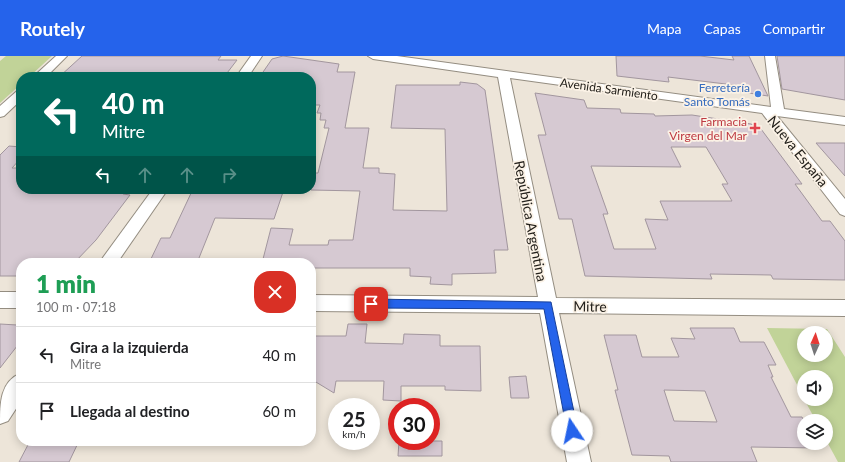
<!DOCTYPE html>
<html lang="es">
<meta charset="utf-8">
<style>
body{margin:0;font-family:Lato,sans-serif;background:#f6f6f6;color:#202124;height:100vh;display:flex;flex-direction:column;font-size:15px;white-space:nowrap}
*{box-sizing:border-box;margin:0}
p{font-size:13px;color:#757577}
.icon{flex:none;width:22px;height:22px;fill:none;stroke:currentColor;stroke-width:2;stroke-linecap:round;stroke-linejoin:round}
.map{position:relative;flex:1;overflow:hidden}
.panel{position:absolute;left:16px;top:202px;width:300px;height:188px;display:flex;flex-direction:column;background:#fff;border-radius:16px;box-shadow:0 2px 10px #0003}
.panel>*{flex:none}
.banner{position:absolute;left:16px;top:16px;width:300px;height:122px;border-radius:16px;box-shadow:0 2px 10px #0003;background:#00695c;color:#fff;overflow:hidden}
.needle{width:26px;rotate:3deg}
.controls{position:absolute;left:797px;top:270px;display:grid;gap:8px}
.controls a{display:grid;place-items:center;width:36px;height:36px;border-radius:50%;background:#fff;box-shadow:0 2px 10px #0003;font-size:20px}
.speed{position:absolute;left:328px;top:342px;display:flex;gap:8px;font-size:20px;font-weight:700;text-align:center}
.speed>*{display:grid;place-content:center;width:52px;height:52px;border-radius:50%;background:#fff;box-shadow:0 2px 10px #0003;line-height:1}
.speed small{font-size:10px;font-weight:400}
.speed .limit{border:6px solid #d22;background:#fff;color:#111}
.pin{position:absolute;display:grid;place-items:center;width:34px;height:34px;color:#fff;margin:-17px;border-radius:8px;box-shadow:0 2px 6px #0006}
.me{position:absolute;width:44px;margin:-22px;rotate:349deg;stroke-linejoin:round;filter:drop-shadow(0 0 3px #0008)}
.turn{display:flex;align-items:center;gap:14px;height:84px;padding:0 20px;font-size:18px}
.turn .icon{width:52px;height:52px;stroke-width:2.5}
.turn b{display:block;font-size:28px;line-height:34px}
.lanes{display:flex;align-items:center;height:38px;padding:0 20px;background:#0003;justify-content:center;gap:20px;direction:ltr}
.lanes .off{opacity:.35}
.round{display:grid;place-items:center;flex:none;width:42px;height:42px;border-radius:16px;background:#f6f6f6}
.overview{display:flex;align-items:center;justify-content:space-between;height:68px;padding:0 20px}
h1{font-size:24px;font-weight:800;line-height:30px;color:#1e9e55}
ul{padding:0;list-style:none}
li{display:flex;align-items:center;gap:12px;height:56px;padding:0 20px;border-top:1px solid #e0e0e0}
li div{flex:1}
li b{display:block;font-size:15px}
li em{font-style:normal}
header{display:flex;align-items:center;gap:24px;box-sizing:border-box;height:56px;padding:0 20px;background:#2563eb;color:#fff}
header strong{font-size:19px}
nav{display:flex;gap:22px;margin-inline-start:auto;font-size:14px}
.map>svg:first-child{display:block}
.green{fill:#c1d398;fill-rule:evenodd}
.building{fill:#d6c9d2;stroke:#a2969e;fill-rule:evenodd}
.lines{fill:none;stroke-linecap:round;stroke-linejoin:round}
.minor-casing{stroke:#948d81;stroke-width:2}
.minor{fill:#fff;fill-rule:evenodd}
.route{fill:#2563eb;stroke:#184099}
.shop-dot{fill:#3f7fe0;stroke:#fbf2e6;stroke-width:1.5}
.health-dot{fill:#e0444e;stroke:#fbf2e6;stroke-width:1.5}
.labels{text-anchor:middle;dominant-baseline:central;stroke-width:3.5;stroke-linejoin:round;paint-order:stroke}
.far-shop-label{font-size:12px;fill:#366cbe;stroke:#fbf2e6;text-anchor:end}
.far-street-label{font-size:12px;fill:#23201b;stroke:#fbf2e6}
.far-health-label{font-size:12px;fill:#be3a42;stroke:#fbf2e6;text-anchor:end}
.street-label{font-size:14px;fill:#23201b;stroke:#fbf2e6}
</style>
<header>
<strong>Routely</strong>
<nav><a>Mapa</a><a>Capas</a><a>Compartir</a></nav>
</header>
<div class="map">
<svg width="845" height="406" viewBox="0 0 845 406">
<rect width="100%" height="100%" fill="#ede5d9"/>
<g class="green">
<path d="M 6,0 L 52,0 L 29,21 L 21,21 L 21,28 L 0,47 L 0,5 Z"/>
<path d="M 767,272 L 827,273 L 845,301 L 845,406 L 838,406 L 826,384 L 826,365 L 816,365 L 804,343 L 826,343 L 826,321 L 804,321 L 804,342 ZM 804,277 L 826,277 L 826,299 L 804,299 Z"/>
</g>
<g class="building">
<path d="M 82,0 L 221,0 L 218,4 L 237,4 L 224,21 L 168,21 L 98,17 L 94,21 L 59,21 Z"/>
<path d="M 283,0 L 339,8 L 337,16 L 355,16 L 345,72 L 369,72 L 363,112 L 379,112 L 379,117 L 395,118 L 393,154 L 447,155 L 445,73 L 391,72 L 396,29 L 460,29 L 460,26 L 477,28 L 485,34 L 508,194 L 494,194 L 496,217 L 452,218 L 452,229 L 430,228 L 431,221 L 410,220 L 410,212 L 311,212 L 311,207 L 262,207 L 271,172 L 293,173 L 289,189 L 328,189 L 329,184 L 353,184 L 360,135 L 311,134 L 311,117 L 318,117 L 329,72 L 324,72 L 326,64 L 320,64 L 321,57 L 317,57 L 320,49 L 311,49 L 311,21 L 261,19 L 272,3 Z"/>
<path d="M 616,0 L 700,0 L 734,4 L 732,0 L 749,0 L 768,40 L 736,35 L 734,29 L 668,21 L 669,26 L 617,20 Z"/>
<path d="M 777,0 L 845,0 L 845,44 L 782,33 Z"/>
<path d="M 535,37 L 584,44 L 587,52 L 620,53 L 621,57 L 654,58 L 655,60 L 692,59 L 751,68 L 761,73 L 802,128 L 795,128 L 822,165 L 830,165 L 845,185 L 845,224 L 773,223 L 771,219 L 710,218 L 712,223 L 585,220 L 572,163 L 559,163 L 538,79 L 546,79 ZM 671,91 L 706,91 L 728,128 L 722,128 L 732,145 L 660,145 L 668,164 L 645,163 L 656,193 L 614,193 L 603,158 L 608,158 L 591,110 L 681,111 Z"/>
<path d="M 816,87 L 845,87 L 845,120 Z"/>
<path d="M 9,90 L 21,91 L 21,102 L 12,112 L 21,112 L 21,133 L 127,133 L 123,138 L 130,139 L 96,184 L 74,207 L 21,207 L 21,220 L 0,220 L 0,99 Z"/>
<path d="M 193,133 L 284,133 L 274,163 L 215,162 L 197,207 L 149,207 L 161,182 L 170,182 Z"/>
<path d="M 0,268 L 17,269 L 21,275 L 21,285 L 0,312 Z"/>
<path d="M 348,268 L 367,268 L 365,287 L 403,288 L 404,278 L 440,279 L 440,290 L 480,290 L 481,335 L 445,334 L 445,330 L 401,330 L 401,345 L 383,344 L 384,325 L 336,325 L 334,337 L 311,323 L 311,280 L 346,280 Z"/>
<path d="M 690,272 L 734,272 L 740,286 L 764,286 L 776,309 L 768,309 L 773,321 L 771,321 L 791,361 L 802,361 L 804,365 L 804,387 L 815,387 L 818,392 L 751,391 L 757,406 L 671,406 L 669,400 L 632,399 L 615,334 L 618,334 L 604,279 L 636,279 L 642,301 L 679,301 L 671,282 L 695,283 ZM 664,334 L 705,335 L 717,366 L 674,365 Z"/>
<path d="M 526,320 L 529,342 L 511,342 L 509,321 Z"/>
<path d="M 30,385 L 79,385 L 69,406 L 19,406 Z"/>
<path d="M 399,385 L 442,385 L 442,400 L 398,400 Z"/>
</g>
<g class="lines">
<g class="minor-casing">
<g id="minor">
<path d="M 56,0 L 67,0 L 46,21 L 33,21 Z"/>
<path d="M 251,0 L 262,0 L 248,21 L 236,21 Z"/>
<path d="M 368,0 L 397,0 L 771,51 L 765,0 L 775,0 L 784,53 L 845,61 L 845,69 L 777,60 L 845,143 L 845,160 L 840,158 L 762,57 L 510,22 L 556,242 L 845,244 L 845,260 L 559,257 L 591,406 L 567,406 L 540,257 L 311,255 L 311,239 L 538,241 L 498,21 L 373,3 Z"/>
<path d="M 21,34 L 21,44 L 4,60 L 0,61 L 0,50 L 17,35 Z"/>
<path d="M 153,133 L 168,133 L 117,207 L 99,207 Z"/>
<rect x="0" y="236" width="21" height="16"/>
<path d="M 21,317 L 21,345 L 8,365 L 0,368 C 0,347 0,326 21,317 Z"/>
</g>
</g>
<use href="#minor" class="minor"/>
</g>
<path class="route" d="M 371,243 L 551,246 L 578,375 L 577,379 L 572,381 L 568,379 L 567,375 L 544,253 L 371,252 L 368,251 L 366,248 L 368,245 Z"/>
<circle class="shop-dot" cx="758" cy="38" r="4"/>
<path class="health-dot" d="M753 66h4v4h4v4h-4v4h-4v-4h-4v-4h4z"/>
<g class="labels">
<g class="far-shop-label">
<text x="750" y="31">Ferretería<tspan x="750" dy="14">Santo Tomás</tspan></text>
</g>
<g class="far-street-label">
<text transform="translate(609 33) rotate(8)">Avenida Sarmiento</text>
</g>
<g class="far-health-label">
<text x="747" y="65">Farmacia<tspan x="747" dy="14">Virgen del Mar</tspan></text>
</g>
<g class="street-label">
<text transform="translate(798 95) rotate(51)">Nueva España</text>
<text transform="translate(531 165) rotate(79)">República Argentina</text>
<text transform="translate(590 250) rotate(1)">Mitre</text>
</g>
</g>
</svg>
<div class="controls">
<a><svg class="needle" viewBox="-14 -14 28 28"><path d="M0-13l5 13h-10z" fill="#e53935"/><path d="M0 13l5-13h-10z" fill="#757577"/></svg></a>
<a><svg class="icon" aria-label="sound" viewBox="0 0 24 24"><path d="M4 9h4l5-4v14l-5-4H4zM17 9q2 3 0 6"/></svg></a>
<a><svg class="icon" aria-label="layers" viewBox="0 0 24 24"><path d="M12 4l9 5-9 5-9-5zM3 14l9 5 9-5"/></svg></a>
</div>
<div class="speed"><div>25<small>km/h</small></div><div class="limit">30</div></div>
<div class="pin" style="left:371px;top:248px;background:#d93025"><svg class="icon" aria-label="arrive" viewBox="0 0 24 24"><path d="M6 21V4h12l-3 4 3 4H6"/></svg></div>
<svg class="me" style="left:572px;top:375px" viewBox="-20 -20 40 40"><circle r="19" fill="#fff"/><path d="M0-13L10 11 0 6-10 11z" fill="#2563eb"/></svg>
<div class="banner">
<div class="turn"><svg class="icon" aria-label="left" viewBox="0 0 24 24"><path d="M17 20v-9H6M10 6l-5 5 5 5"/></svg><div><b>40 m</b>Mitre</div></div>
<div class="lanes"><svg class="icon" aria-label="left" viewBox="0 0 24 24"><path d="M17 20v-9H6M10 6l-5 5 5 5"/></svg><svg class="icon off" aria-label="ahead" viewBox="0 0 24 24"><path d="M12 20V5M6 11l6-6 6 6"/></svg><svg class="icon off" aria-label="ahead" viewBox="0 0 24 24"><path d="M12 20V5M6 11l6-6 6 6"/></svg><svg class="icon off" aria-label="right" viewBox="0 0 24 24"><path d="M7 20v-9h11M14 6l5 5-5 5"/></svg></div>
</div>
<section class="panel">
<div class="overview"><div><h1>1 min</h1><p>100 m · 07:18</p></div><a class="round" style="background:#d93025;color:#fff"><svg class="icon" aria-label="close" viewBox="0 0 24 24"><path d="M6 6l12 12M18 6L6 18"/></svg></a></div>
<ul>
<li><svg class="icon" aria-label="left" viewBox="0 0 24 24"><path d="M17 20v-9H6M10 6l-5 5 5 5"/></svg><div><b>Gira a la izquierda</b><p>Mitre</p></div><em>40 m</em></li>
<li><svg class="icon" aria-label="arrive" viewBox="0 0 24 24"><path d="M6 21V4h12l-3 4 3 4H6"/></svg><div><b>Llegada al destino</b></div><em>60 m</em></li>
</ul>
</section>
</div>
